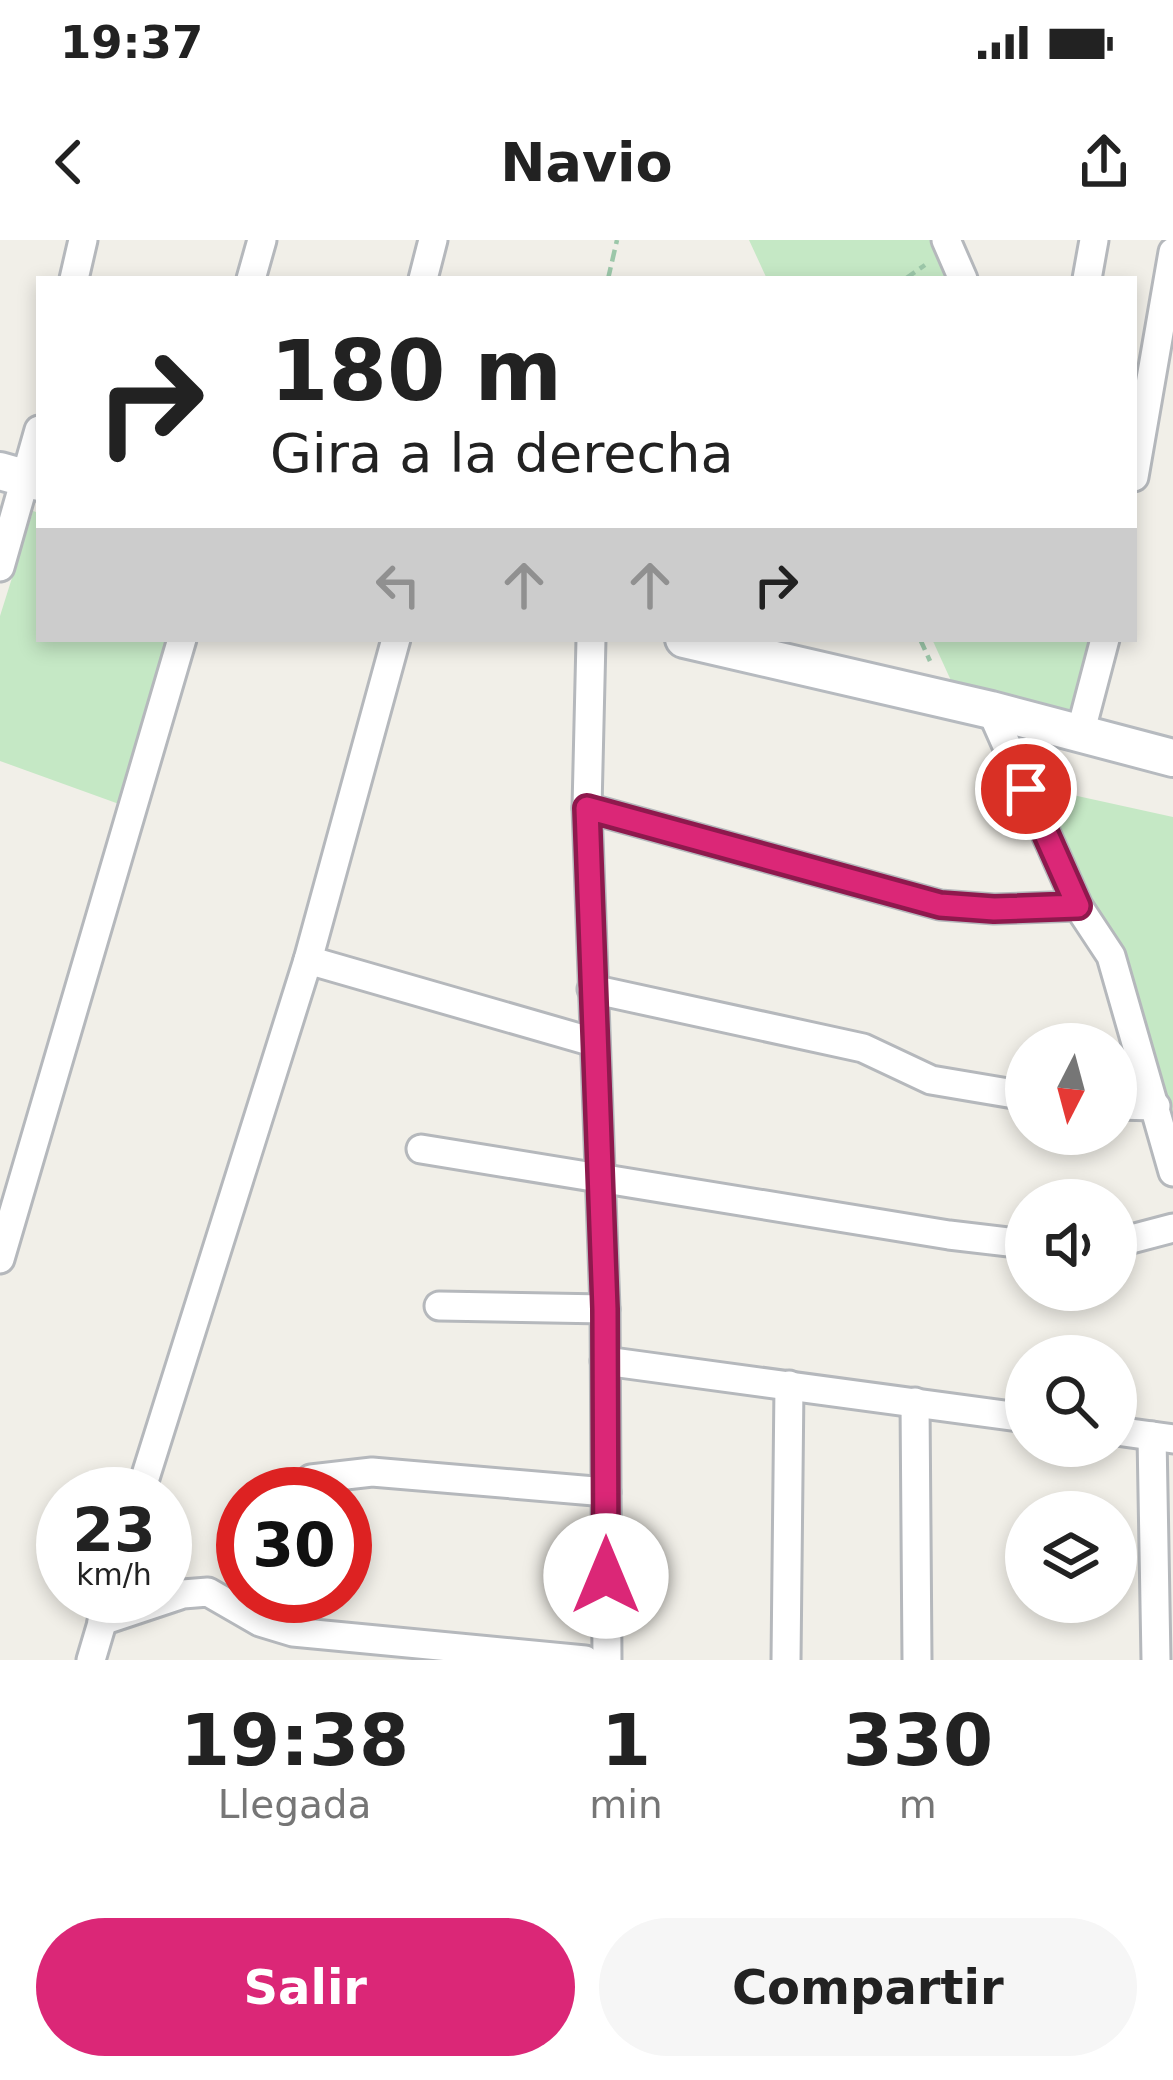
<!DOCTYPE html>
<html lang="es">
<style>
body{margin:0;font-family:"DejaVu Sans",sans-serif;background:#f6f6f6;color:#222;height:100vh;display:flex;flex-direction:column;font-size:45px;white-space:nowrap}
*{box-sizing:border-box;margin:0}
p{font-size:39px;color:#767676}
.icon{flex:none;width:66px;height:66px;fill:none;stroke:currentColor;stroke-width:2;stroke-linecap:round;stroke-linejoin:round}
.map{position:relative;height:1420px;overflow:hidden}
.details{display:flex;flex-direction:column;background:#fff;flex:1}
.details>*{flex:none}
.top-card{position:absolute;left:36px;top:36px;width:1101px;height:366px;border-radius:0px;box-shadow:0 6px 18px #0003;background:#fff;color:#222;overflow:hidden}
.needle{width:78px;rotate:186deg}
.buttons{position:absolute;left:1005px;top:783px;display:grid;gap:24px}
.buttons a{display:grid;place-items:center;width:132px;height:132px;border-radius:50%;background:#fff;box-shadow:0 6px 18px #0003;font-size:60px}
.speed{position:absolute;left:36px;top:1227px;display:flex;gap:24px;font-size:60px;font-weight:700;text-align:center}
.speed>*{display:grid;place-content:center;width:156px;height:156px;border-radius:50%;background:#fff;box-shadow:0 6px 18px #0003;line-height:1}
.speed small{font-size:30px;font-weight:400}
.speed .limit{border:18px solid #d22;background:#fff;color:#111}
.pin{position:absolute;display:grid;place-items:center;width:102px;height:102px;color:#fff;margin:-51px;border:6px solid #fff;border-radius:50%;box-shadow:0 3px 12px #0007}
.me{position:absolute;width:132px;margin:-66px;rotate:0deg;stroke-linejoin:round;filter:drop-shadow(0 0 9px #0008)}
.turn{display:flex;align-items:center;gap:42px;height:252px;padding:0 36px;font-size:54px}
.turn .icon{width:156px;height:156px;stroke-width:2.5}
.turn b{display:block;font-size:84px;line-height:102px}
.lanes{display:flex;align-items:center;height:114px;padding:0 36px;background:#0003;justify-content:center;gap:60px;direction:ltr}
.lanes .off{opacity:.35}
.eta{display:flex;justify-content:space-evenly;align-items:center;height:204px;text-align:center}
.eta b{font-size:72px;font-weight:800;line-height:84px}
.cta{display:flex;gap:24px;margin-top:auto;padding:24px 36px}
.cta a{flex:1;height:138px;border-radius:72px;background:#db2777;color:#fff;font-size:48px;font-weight:800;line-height:138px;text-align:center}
.cta a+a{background:#f6f6f6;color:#222}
.status{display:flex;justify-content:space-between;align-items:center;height:84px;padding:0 60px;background:#fff;direction:ltr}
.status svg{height:33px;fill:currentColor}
header{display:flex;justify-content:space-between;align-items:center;height:156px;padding:0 36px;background:#fff;font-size:54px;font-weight:800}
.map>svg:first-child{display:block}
.green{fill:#c5e8c5}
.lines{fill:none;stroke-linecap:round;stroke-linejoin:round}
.street-casing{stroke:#b5b8bc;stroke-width:33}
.secondary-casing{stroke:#b6babf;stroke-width:42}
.path{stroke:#9cc7a9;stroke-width:4.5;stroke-dasharray:12 6;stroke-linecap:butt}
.street{stroke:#fff;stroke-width:27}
.secondary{stroke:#fff;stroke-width:36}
.route-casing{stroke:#8e194d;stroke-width:30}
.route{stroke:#db2777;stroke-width:21}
</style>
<div class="status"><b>19:37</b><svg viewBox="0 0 49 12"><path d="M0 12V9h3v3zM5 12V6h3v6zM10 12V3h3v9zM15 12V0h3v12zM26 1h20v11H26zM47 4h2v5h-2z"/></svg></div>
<header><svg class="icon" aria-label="back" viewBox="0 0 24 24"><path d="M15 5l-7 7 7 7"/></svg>Navio<svg class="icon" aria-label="share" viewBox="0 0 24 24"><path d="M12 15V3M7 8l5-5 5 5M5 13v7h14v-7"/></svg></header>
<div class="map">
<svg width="1173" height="1420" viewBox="0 0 1173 1420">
<rect width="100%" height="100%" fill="#f1efe8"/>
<g class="green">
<path d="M 749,0 L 933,0 L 949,39 L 767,39 Z"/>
<path d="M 33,271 L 39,273 L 39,399 L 168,399 L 119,564 L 0,521 L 0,376 Z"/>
<path d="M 932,399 L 1097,399 L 1077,478 L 953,445 Z"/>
<path d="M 1014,542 L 1173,577 L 1173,932 L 1108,721 Z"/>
</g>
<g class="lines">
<g class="street-casing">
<g id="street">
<path d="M 946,0 L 963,39"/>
<path d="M 74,39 L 83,0"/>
<path d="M 251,39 L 262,0"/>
<path d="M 423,39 L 433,0"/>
<path d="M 1087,39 L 1094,0"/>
<path d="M 1134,237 L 1173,12"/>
<path d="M 0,327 L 39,190"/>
<path d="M 591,399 L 587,568 L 605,1069 L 607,1420"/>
<path d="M 991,470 L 1078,666 L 1111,716 L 1173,932"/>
<path d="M 1080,494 L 1105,399"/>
<path d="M 587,568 L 940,665 L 994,669 L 1078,666"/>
<path d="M 308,720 L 593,802"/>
<path d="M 592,749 L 863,808 L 931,840 L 1026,856"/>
<path d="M 1116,865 L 1156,866"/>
<path d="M 421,909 L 949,995 L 1026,1004"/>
<path d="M 1116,1003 L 1173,988"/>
<path d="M 0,1019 L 182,399"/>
<path d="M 439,1066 L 605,1069"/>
<path d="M 605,1121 L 1026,1178"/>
<path d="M 915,1162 L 917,1420"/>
<path d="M 1116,1191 L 1173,1199"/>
<path d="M 1152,1196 L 1156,1420"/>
<path d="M 140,1254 L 308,720 L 396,399"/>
<path d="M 296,1254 L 311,1239 L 372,1232 L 606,1252"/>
<path d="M 102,1381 L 183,1354 L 208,1352 L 260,1382 L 293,1392 L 585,1420"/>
<path d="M 91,1420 L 110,1356"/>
<path d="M 786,1420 L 789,1145"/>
</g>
</g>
<g class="secondary-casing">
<g id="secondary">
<path d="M 0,231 L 39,242"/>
<path d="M 684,399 L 991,470 L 1173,518"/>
</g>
</g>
<g class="path">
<path d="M 608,39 L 617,0"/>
<path d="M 905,39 L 925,25"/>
<path d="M 920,399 L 930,421"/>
</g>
<use href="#street" class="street"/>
<use href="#secondary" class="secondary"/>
</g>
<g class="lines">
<g class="route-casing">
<path id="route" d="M 606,1336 L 605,1069 L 587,568 L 940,665 L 994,669 L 1078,666 L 1026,549"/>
</g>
<use href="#route" class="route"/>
</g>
</svg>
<div class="buttons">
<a><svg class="needle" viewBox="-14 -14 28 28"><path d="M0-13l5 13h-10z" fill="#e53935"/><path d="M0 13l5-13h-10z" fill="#767676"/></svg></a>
<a><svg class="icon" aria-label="sound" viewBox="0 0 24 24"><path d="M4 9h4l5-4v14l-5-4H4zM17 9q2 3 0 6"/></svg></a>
<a><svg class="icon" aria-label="search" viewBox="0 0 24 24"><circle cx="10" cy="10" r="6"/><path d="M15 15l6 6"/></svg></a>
<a><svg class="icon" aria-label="layers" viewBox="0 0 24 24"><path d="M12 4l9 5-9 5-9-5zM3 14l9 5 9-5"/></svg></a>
</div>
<div class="speed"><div>23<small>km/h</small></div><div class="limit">30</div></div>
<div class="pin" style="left:1026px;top:549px;background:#d93025"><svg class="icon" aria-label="arrive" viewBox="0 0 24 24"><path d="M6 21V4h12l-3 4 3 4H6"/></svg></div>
<svg class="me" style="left:606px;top:1336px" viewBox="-20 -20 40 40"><circle r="19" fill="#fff"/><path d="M0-13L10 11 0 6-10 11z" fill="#db2777"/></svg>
<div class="top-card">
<div class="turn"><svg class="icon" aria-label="right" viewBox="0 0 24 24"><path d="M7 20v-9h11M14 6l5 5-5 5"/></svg><div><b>180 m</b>Gira a la derecha</div></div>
<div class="lanes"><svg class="icon off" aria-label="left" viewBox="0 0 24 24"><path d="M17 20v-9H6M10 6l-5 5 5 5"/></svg><svg class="icon off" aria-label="ahead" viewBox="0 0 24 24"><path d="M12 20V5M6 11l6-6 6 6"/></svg><svg class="icon off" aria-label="ahead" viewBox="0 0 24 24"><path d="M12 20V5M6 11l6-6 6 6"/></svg><svg class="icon" aria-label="right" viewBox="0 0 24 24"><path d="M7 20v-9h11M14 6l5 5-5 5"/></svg></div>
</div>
</div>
<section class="details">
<div class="eta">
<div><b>19:38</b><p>Llegada</p></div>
<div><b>1</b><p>min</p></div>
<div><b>330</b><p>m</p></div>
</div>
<div class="cta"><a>Salir</a><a>Compartir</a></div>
</section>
